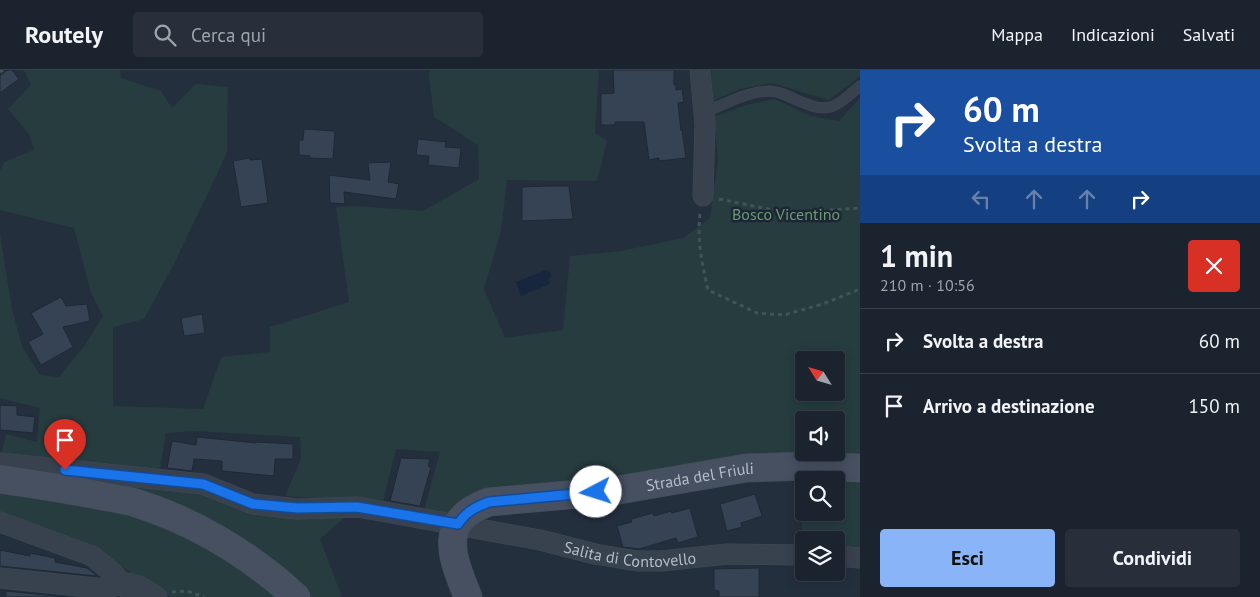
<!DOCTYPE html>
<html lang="it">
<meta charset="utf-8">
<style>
body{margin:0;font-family:"PT Sans",sans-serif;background:#282f3a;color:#f1f3f6;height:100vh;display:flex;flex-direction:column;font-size:19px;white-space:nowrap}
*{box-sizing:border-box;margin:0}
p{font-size:16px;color:#a0a4aa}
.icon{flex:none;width:28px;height:28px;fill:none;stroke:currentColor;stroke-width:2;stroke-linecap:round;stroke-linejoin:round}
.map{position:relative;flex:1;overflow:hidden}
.panel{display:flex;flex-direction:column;background:#1b232e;width:400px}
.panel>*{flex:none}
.banner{background:#1a4fa0;color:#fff;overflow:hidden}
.needle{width:32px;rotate:307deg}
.controls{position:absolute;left:795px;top:281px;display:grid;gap:10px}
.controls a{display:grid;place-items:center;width:50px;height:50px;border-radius:5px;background:#1b232e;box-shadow:0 2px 12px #0003,0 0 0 1px #39404a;font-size:25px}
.pin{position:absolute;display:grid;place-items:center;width:42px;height:42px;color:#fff;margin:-51px -21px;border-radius:50% 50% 50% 0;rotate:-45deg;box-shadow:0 0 5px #0007}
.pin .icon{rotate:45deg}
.me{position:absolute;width:55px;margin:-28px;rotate:265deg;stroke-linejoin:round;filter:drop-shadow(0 0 4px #0008)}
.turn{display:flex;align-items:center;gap:18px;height:105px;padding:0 20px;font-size:22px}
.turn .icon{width:65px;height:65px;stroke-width:2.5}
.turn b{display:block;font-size:35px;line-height:42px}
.lanes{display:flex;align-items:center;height:48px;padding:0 20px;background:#0003;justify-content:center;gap:25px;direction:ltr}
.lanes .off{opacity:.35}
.round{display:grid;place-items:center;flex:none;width:52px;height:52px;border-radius:5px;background:#282f3a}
.summary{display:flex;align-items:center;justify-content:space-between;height:85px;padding:0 20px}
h1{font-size:30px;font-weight:600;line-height:38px}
.action{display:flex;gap:10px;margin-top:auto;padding:10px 20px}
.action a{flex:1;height:58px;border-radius:5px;background:#8ab4f8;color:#111;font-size:20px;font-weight:600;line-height:58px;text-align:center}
.action a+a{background:#282f3a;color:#f1f3f6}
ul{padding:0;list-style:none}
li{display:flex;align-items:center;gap:15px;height:65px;padding:0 20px;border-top:1px solid #39404a}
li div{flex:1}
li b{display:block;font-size:19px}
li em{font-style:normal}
header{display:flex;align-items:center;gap:30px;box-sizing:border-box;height:70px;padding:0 25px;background:#1b232e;border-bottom:1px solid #39404a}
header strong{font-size:24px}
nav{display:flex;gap:28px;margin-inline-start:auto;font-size:18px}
.search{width:350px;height:45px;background:#282f3a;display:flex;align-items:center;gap:12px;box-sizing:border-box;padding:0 18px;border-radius:5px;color:#a0a4aa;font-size:19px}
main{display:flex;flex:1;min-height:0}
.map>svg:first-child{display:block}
.green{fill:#263c3f;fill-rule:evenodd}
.water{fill:#17263c}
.building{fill:#364354;stroke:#1f2835}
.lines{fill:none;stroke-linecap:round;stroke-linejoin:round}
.lane-casing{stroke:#414a57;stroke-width:11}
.street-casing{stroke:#414a57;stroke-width:21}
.secondary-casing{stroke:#414a57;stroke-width:29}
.path{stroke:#3f5557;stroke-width:3;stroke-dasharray:4 4;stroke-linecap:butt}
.lane{stroke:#38414e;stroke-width:10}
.street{stroke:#38414e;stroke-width:20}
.secondary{stroke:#465061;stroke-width:28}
.route-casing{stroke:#114b97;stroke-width:12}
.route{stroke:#1a73e8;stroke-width:9}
.labels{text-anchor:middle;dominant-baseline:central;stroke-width:5;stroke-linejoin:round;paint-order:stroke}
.park-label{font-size:16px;fill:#6b9a76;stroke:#1d2633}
.street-label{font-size:16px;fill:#b4bcc9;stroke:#1d2633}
</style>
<header>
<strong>Routely</strong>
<div class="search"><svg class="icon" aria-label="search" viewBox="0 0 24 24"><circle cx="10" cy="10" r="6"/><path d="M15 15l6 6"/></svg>Cerca qui</div>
<nav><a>Mappa</a><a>Indicazioni</a><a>Salvati</a></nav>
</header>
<main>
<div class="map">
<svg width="860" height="527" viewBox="0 0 860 527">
<rect width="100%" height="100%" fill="#242f3e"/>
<g class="green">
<path d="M 24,0 L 120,0 L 121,8 L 161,21 L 172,38 L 196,14 L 228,17 L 227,83 L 174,194 L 144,249 L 113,257 L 113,336 L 203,339 L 221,287 L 270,282 L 270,257 L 349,232 L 336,137 L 355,136 L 423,141 L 479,109 L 478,75 L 434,47 L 429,6 L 430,0 L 599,0 L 595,63 L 607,71 L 597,111 L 507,110 L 501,161 L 484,219 L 505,268 L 563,260 L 570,186 L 621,181 L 683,168 L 710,148 L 718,91 L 714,47 L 746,35 L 774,29 L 811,46 L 839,51 L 860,28 L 860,387 L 450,446 L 424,440 L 440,382 L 396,379 L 383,432 L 285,426 L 301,389 L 300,367 L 195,361 L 166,363 L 160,400 L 1,386 L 6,364 L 37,372 L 40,338 L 0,328 L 0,164 L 12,239 L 22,276 L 40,305 L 59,307 L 85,275 L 103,246 L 91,223 L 74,158 L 0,140 L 0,101 L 4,92 L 34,80 L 29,64 L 8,39 L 31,15 ZM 804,290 L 836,290 L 836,322 L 804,322 ZM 804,350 L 836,350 L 836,382 L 804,382 Z"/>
<path d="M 711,0 L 860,0 L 860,6 L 829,30 L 772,13 L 740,19 L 713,31 Z"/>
<path d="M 0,402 L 158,415 L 347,445 L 320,469 L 342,527 L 311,527 L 286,503 L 239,466 L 200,448 Z"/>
<path d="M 802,407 L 860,408 L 860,478 L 836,477 L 836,470 L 804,470 L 804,475 L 802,475 ZM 804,410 L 836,410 L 836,442 L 804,442 Z"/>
<path d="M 0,419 C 34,424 69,427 102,435 C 167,450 227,485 278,527 L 170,527 L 94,479 L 0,444 Z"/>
</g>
<path class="water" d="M 546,200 L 551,203 L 551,207 L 548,210 L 550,214 L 521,226 L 516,212 Z"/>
<g class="building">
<path d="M 7,0 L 12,0 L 19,9 L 0,23 L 0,6 Z"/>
<path d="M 613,0 L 674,0 L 674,15 L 676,15 L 676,20 L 682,19 L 684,32 L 678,33 L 681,61 L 682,60 L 686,88 L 659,91 L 659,88 L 649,90 L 644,52 L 615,52 L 615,55 L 601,55 L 601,24 L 614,23 Z"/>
<path d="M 304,59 L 335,61 L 333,89 L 310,88 L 310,86 L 299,85 L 299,70 L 303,70 Z"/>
<path d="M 418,69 L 446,72 L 445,77 L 461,78 L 459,98 L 428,95 L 429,86 L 416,85 Z"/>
<path d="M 250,88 L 250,90 L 262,89 L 268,133 L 241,137 L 233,91 Z"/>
<path d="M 391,92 L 388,112 L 399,114 L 396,129 L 344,122 L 345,134 L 330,133 L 329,105 L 370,110 L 368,93 Z"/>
<path d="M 548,116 L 569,116 L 573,149 L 522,151 L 522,117 Z"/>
<path d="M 61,227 L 66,236 L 87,234 L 90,251 L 63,257 L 73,277 L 41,295 L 28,272 L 43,264 L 31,243 Z"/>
<path d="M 202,244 L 205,263 L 184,266 L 181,248 Z"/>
<path d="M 0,335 L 17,336 L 17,345 L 35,347 L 33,363 L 0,360 Z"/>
<path d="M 197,367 L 256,373 L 256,372 L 293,374 L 293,389 L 275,389 L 274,406 L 222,401 L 222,391 L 194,389 L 192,401 L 167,398 L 172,371 L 196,375 Z"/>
<path d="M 401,388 L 430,389 L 428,396 L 431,397 L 420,436 L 390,431 Z"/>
<path d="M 755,424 L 762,446 L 741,453 L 742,457 L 727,461 L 720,434 Z"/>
<path d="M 690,438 L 698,467 L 678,473 L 676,468 L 639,479 L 623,477 L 617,456 L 632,452 L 631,449 L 653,443 L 654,446 L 671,441 L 672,443 Z"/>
<path d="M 0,480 L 30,486 L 30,483 L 55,488 L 55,492 L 87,498 L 95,504 L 95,506 L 0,496 Z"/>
<path d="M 759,498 L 759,527 L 719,527 L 719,521 L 714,520 L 714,499 Z"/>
<path d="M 6,521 L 67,527 L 6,527 Z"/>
</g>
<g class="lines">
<g class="lane-casing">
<path id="lane" d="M 704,42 C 725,35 747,21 770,21 C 778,21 786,25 792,28 C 828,44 831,41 860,16"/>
</g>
<g class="street-casing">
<g id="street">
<path d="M 700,0 L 705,54 L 703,126"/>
<path id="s1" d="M 0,393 L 203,414 L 253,434 L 297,439 L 357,437 L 380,441 L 540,470 L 595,484 L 637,491 L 661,491 L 728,484 L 804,485"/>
<path d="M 0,452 L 92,486 L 114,504 L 130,522"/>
<path d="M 836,486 L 860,488"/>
<path d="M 0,508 L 105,519 C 111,518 119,514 123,513 C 135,512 148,521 157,527"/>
</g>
</g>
<g class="secondary-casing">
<g id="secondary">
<path d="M 0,409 C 34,414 68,419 102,426 C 114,428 128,430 139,434 C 197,453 251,486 296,527"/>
<path id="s2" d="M 468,527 C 452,487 436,451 489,432 L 613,421 L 746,398 L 808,396 L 860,398"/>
</g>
</g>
<g class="path">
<path d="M 0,2 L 3,0"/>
<path d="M 719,129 L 773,140 L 780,139 L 797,142 L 860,138"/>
<path d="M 700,144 C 697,170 702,194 708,220 L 757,243 L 784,245 L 823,234 L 860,219"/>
<path d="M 172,522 L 187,521 L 204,527"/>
</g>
<use href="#lane" class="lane"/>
<use href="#street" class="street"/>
<use href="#secondary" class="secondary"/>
</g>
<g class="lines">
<g class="route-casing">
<path id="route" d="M 65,400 L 203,414 L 253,434 L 297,438 L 357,437 L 458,454 C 466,442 475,437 489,432 L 596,422"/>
</g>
<use href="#route" class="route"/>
</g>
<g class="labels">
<g class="park-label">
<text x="786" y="144">Bosco Vicentino</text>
</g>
<g class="street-label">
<text stroke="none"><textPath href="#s2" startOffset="328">Strada del Friuli</textPath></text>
<text stroke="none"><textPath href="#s1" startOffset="640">Salita di Contovello</textPath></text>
</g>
</g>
</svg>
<div class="controls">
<a><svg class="needle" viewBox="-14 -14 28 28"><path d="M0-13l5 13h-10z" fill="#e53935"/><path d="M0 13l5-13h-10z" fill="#a0a4aa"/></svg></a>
<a><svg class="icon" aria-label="sound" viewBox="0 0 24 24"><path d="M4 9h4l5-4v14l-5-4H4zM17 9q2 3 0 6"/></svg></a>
<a><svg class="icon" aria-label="search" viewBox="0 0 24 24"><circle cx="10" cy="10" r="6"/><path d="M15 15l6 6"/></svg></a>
<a><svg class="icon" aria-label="layers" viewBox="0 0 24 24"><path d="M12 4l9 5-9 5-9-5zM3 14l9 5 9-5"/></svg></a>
</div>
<div class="pin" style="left:65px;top:400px;background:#d93025"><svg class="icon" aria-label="arrive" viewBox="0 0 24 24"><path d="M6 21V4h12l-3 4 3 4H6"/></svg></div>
<svg class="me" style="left:596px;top:422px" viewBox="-20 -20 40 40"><circle r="19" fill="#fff"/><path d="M0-13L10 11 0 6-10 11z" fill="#1a73e8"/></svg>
</div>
<section class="panel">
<div class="banner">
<div class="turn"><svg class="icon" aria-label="right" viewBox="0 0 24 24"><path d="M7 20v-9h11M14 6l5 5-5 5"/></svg><div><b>60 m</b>Svolta a destra</div></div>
<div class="lanes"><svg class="icon off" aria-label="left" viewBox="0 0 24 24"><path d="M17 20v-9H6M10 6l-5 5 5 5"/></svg><svg class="icon off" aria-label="ahead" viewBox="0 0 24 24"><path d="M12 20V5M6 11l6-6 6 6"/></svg><svg class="icon off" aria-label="ahead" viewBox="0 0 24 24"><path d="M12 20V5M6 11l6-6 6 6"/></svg><svg class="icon" aria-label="right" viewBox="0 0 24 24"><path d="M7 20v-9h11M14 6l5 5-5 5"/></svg></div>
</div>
<div class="summary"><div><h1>1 min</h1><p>210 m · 10:56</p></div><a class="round" style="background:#d93025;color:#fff"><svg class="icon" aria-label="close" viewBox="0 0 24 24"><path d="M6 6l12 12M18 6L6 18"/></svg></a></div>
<ul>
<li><svg class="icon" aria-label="right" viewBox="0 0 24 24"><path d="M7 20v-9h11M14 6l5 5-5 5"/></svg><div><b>Svolta a destra</b></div><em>60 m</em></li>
<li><svg class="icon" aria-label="arrive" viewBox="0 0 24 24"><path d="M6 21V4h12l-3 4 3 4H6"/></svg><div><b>Arrivo a destinazione</b></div><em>150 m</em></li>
</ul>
<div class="action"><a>Esci</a><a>Condividi</a></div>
</section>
</main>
